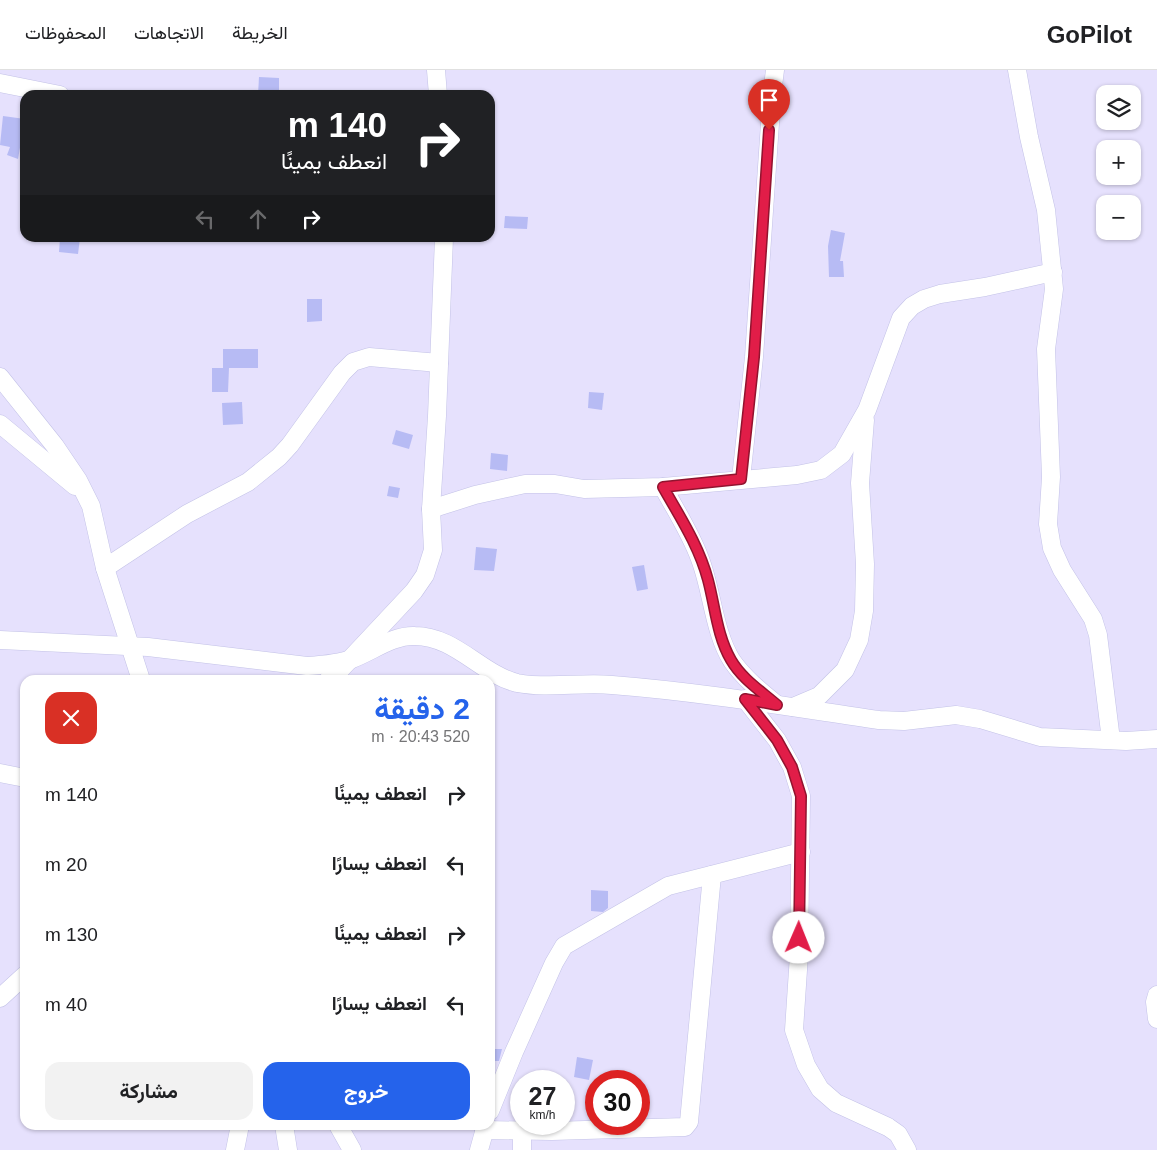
<!DOCTYPE html>
<html lang="ar">
<meta charset="utf-8">
<style>
body{margin:0;font-family:Arial,Vazirmatn,sans-serif;background:#f2f2f2;color:#202124;direction:rtl;height:100vh;display:flex;flex-direction:column;font-size:19px;white-space:nowrap}
*{box-sizing:border-box;margin:0}
p{font-size:16px;color:#757577}
.icon{flex:none;width:28px;height:28px;fill:none;stroke:currentColor;stroke-width:2;stroke-linecap:round;stroke-linejoin:round}
.map{position:relative;flex:1;overflow:hidden;direction:ltr}
.details{position:absolute;left:20px;top:605px;width:475px;height:455px;display:flex;flex-direction:column;background:#fff;border-radius:15px;box-shadow:0 1px 4px #0004;direction:rtl}
.details>*{flex:none}
.guide{position:absolute;left:20px;top:20px;width:475px;height:152px;border-radius:15px;box-shadow:0 1px 4px #0004;direction:rtl;background:#202124;color:#fff;overflow:hidden}
.buttons{position:absolute;left:1096px;top:15px;display:grid;gap:10px}
.buttons a{display:grid;place-items:center;width:45px;height:45px;border-radius:10px;background:#fff;box-shadow:0 1px 4px #0004;font-size:25px}
.speed{position:absolute;left:510px;top:1000px;display:flex;gap:10px;font-size:25px;font-weight:700;text-align:center}
.speed>*{display:grid;place-content:center;width:65px;height:65px;border-radius:50%;background:#fff;box-shadow:0 1px 4px #0004;line-height:1}
.speed small{font-size:12px;font-weight:400}
.speed .limit{border:8px solid #d22;background:#fff;color:#111}
.pin{position:absolute;display:grid;place-items:center;width:42px;height:42px;color:#fff;margin:-51px -21px;border-radius:50% 50% 50% 0;rotate:-45deg;box-shadow:0 0 5px #0007}
.pin .icon{rotate:45deg}
.me{position:absolute;width:55px;margin:-28px;rotate:1deg;stroke-linejoin:round;filter:drop-shadow(0 0 4px #0008)}
.turn{display:flex;align-items:center;gap:18px;height:105px;padding:0 25px;font-size:22px}
.turn .icon{width:65px;height:65px;stroke-width:2.5}
.turn b{display:block;font-size:35px;line-height:42px}
.lanes{display:flex;align-items:center;height:48px;padding:0 25px;background:#0003;justify-content:center;gap:25px;direction:ltr}
.lanes .off{opacity:.35}
.round{display:grid;place-items:center;flex:none;width:52px;height:52px;border-radius:15px;background:#f2f2f2}
.headline{display:flex;align-items:center;justify-content:space-between;height:85px;padding:0 25px}
h1{font-size:30px;font-weight:700;line-height:38px;color:#2563eb}
.button{display:flex;gap:10px;margin-top:auto;padding:10px 25px}
.button a{flex:1;height:58px;border-radius:15px;background:#2563eb;color:#fff;font-size:20px;font-weight:700;line-height:58px;text-align:center}
.button a+a{background:#f2f2f2;color:#202124}
ul{padding:0;list-style:none}
li{display:flex;align-items:center;gap:15px;height:70px;padding:0 25px}
li div{flex:1}
li b{display:block;font-size:19px}
li em{font-style:normal}
header{display:flex;align-items:center;gap:30px;box-sizing:border-box;height:70px;padding:0 25px;background:#fff;border-bottom:1px solid #e0e0e0}
header strong{font-size:24px}
nav{display:flex;gap:28px;margin-inline-start:auto;font-size:18px}
.map>svg:first-child{display:block}
.building{fill:#b7bbf4}
.lines{fill:none;stroke-linecap:round;stroke-linejoin:round}
.minor-casing{stroke:#c3c2e7;stroke-width:19}
.minor{stroke:#fff;stroke-width:18}
.route-casing{stroke:#92132f;stroke-width:12}
.route{stroke:#e11d48;stroke-width:9}
</style>
<header>
<strong>GoPilot</strong>
<nav><a>الخريطة</a><a>الاتجاهات</a><a>المحفوظات</a></nav>
</header>
<div class="map">
<svg width="1157" height="1080" viewBox="0 0 1157 1080">
<rect width="100%" height="100%" fill="#e6e1fd"/>
<g class="building">
<path d="M 259,7 L 279,8 L 279,25 L 258,25 Z"/>
<path d="M 3,46 L 25,49 L 18,89 L 7,85 L 10,77 L 0,75 Z"/>
<path d="M 505,146 L 528,147 L 527,159 L 504,158 Z"/>
<path d="M 831,160 L 845,163 L 840,191 L 843,191 L 844,207 L 829,207 L 828,176 Z"/>
<path d="M 60,168 L 80,168 L 78,184 L 59,182 Z"/>
<path d="M 307,229 L 322,229 L 322,251 L 307,252 Z"/>
<rect x="223" y="279" width="35" height="19"/>
<path d="M 212,298 L 229,298 L 228,322 L 212,322 Z"/>
<path d="M 589,322 L 604,323 L 602,340 L 588,338 Z"/>
<path d="M 242,332 L 243,354 L 223,355 L 222,333 Z"/>
<path d="M 396,360 L 413,365 L 409,379 L 392,374 Z"/>
<path d="M 491,383 L 508,385 L 507,401 L 490,399 Z"/>
<path d="M 389,416 L 400,418 L 398,428 L 387,426 Z"/>
<path d="M 476,477 L 497,479 L 494,501 L 474,500 Z"/>
<path d="M 644,495 L 648,519 L 637,521 L 632,497 Z"/>
<path d="M 591,820 L 608,821 L 608,838 L 603,842 L 591,841 Z"/>
<path d="M 490,979 L 502,979 L 499,991 L 490,991 Z"/>
<path d="M 577,987 L 593,990 L 589,1010 L 574,1007 Z"/>
</g>
<g class="lines">
<g class="minor-casing">
<g id="minor">
<path d="M 436,0 L 438,25"/>
<path d="M 1017,0 L 1029,67 L 1046,140 L 1054,219 L 1046,279 L 1051,407 L 1048,454 L 1052,478 L 1062,500 L 1093,549 L 1098,565 L 1111,670"/>
<path d="M 0,13 L 60,25"/>
<path d="M 0,307 L 55,376 L 78,410 L 91,436 L 105,498 L 141,610"/>
<path d="M 0,354 L 75,416"/>
<path d="M 741,409 L 754,287 L 772,24 L 775,0"/>
<path d="M 663,417 C 676,441 691,464 700,489 C 712,520 714,563 732,591 C 744,608 760,621 776,634"/>
<path d="M 431,439 L 475,425 L 525,414 L 555,414 L 584,419 L 663,417 L 797,405 L 821,400 L 842,384 L 867,340 L 901,248 L 912,236 L 924,229 L 940,224 L 985,217 L 1053,202"/>
<path d="M 105,498 L 187,444 L 248,412 L 279,387 L 290,375 L 342,303 L 353,292 L 369,287 L 439,293"/>
<path d="M 0,570 L 148,577 L 307,596 C 322,595 338,594 352,589 C 373,581 393,565 415,566 C 455,566 481,604 517,613 C 548,619 581,612 612,615 C 702,622 790,637 879,650 L 904,651 L 956,645 L 980,649 L 1040,667 L 1126,671 L 1157,669"/>
<path d="M 328,610 L 340,600 L 414,521 L 425,505 L 433,480 L 431,439 L 437,346 L 444,168"/>
<path d="M 745,629 L 777,670 L 792,697 L 801,726 L 799,885 L 794,960 L 806,995 L 820,1019 L 836,1033 L 888,1057 L 898,1064 L 907,1080"/>
<path d="M 793,637 L 819,626 L 845,600 L 859,570 L 864,541 L 865,494 L 860,413 L 865,350"/>
<path d="M 0,703 L 25,708"/>
<path d="M 1157,925 L 1155,932 L 1157,949"/>
<path d="M 0,928 L 25,905"/>
<path d="M 490,1041 L 514,982 L 554,893 L 564,876 L 668,816 L 801,782"/>
<path d="M 284,1055 L 288,1080"/>
<path d="M 338,1055 L 352,1080"/>
<path d="M 484,1060 L 552,1061 L 685,1057 L 689,1052 L 712,805"/>
<path d="M 522,1061 L 522,1080"/>
<path d="M 235,1080 L 240,1055"/>
<path d="M 479,1080 L 486,1055"/>
</g>
</g>
<use href="#minor" class="minor"/>
</g>
<g class="lines">
<g class="route-casing">
<path id="route" d="M 769,60 L 754,287 L 741,409 L 663,417 C 680,447 699,476 708,510 C 715,536 717,566 731,590 C 742,609 761,621 777,635 L 745,629 L 777,670 L 792,697 L 801,726 L 799,868"/>
</g>
<use href="#route" class="route"/>
</g>
</svg>
<div class="buttons">
<a><svg class="icon" aria-label="layers" viewBox="0 0 24 24"><path d="M12 4l9 5-9 5-9-5zM3 14l9 5 9-5"/></svg></a>
<a>+</a>
<a>−</a>
</div>
<div class="speed"><div>27<small>km/h</small></div><div class="limit">30</div></div>
<div class="pin" style="left:769px;top:60px;background:#d93025"><svg class="icon" aria-label="arrive" viewBox="0 0 24 24"><path d="M6 21V4h12l-3 4 3 4H6"/></svg></div>
<svg class="me" style="left:799px;top:868px" viewBox="-20 -20 40 40"><circle r="19" fill="#fff"/><path d="M0-13L10 11 0 6-10 11z" fill="#e11d48"/></svg>
<div class="guide">
<div class="turn"><svg class="icon" aria-label="right" viewBox="0 0 24 24"><path d="M7 20v-9h11M14 6l5 5-5 5"/></svg><div><b>140 m</b>انعطف يمينًا</div></div>
<div class="lanes"><svg class="icon off" aria-label="left" viewBox="0 0 24 24"><path d="M17 20v-9H6M10 6l-5 5 5 5"/></svg><svg class="icon off" aria-label="ahead" viewBox="0 0 24 24"><path d="M12 20V5M6 11l6-6 6 6"/></svg><svg class="icon" aria-label="right" viewBox="0 0 24 24"><path d="M7 20v-9h11M14 6l5 5-5 5"/></svg></div>
</div>
<section class="details">
<div class="headline"><div><h1>2 دقيقة</h1><p>520 m · 20:43</p></div><a class="round" style="background:#d93025;color:#fff"><svg class="icon" aria-label="close" viewBox="0 0 24 24"><path d="M6 6l12 12M18 6L6 18"/></svg></a></div>
<ul>
<li><svg class="icon" aria-label="right" viewBox="0 0 24 24"><path d="M7 20v-9h11M14 6l5 5-5 5"/></svg><div><b>انعطف يمينًا</b></div><em>140 m</em></li>
<li><svg class="icon" aria-label="left" viewBox="0 0 24 24"><path d="M17 20v-9H6M10 6l-5 5 5 5"/></svg><div><b>انعطف يسارًا</b></div><em>20 m</em></li>
<li><svg class="icon" aria-label="right" viewBox="0 0 24 24"><path d="M7 20v-9h11M14 6l5 5-5 5"/></svg><div><b>انعطف يمينًا</b></div><em>130 m</em></li>
<li><svg class="icon" aria-label="left" viewBox="0 0 24 24"><path d="M17 20v-9H6M10 6l-5 5 5 5"/></svg><div><b>انعطف يسارًا</b></div><em>40 m</em></li>
</ul>
<div class="button"><a>خروج</a><a>مشاركة</a></div>
</section>
</div>
